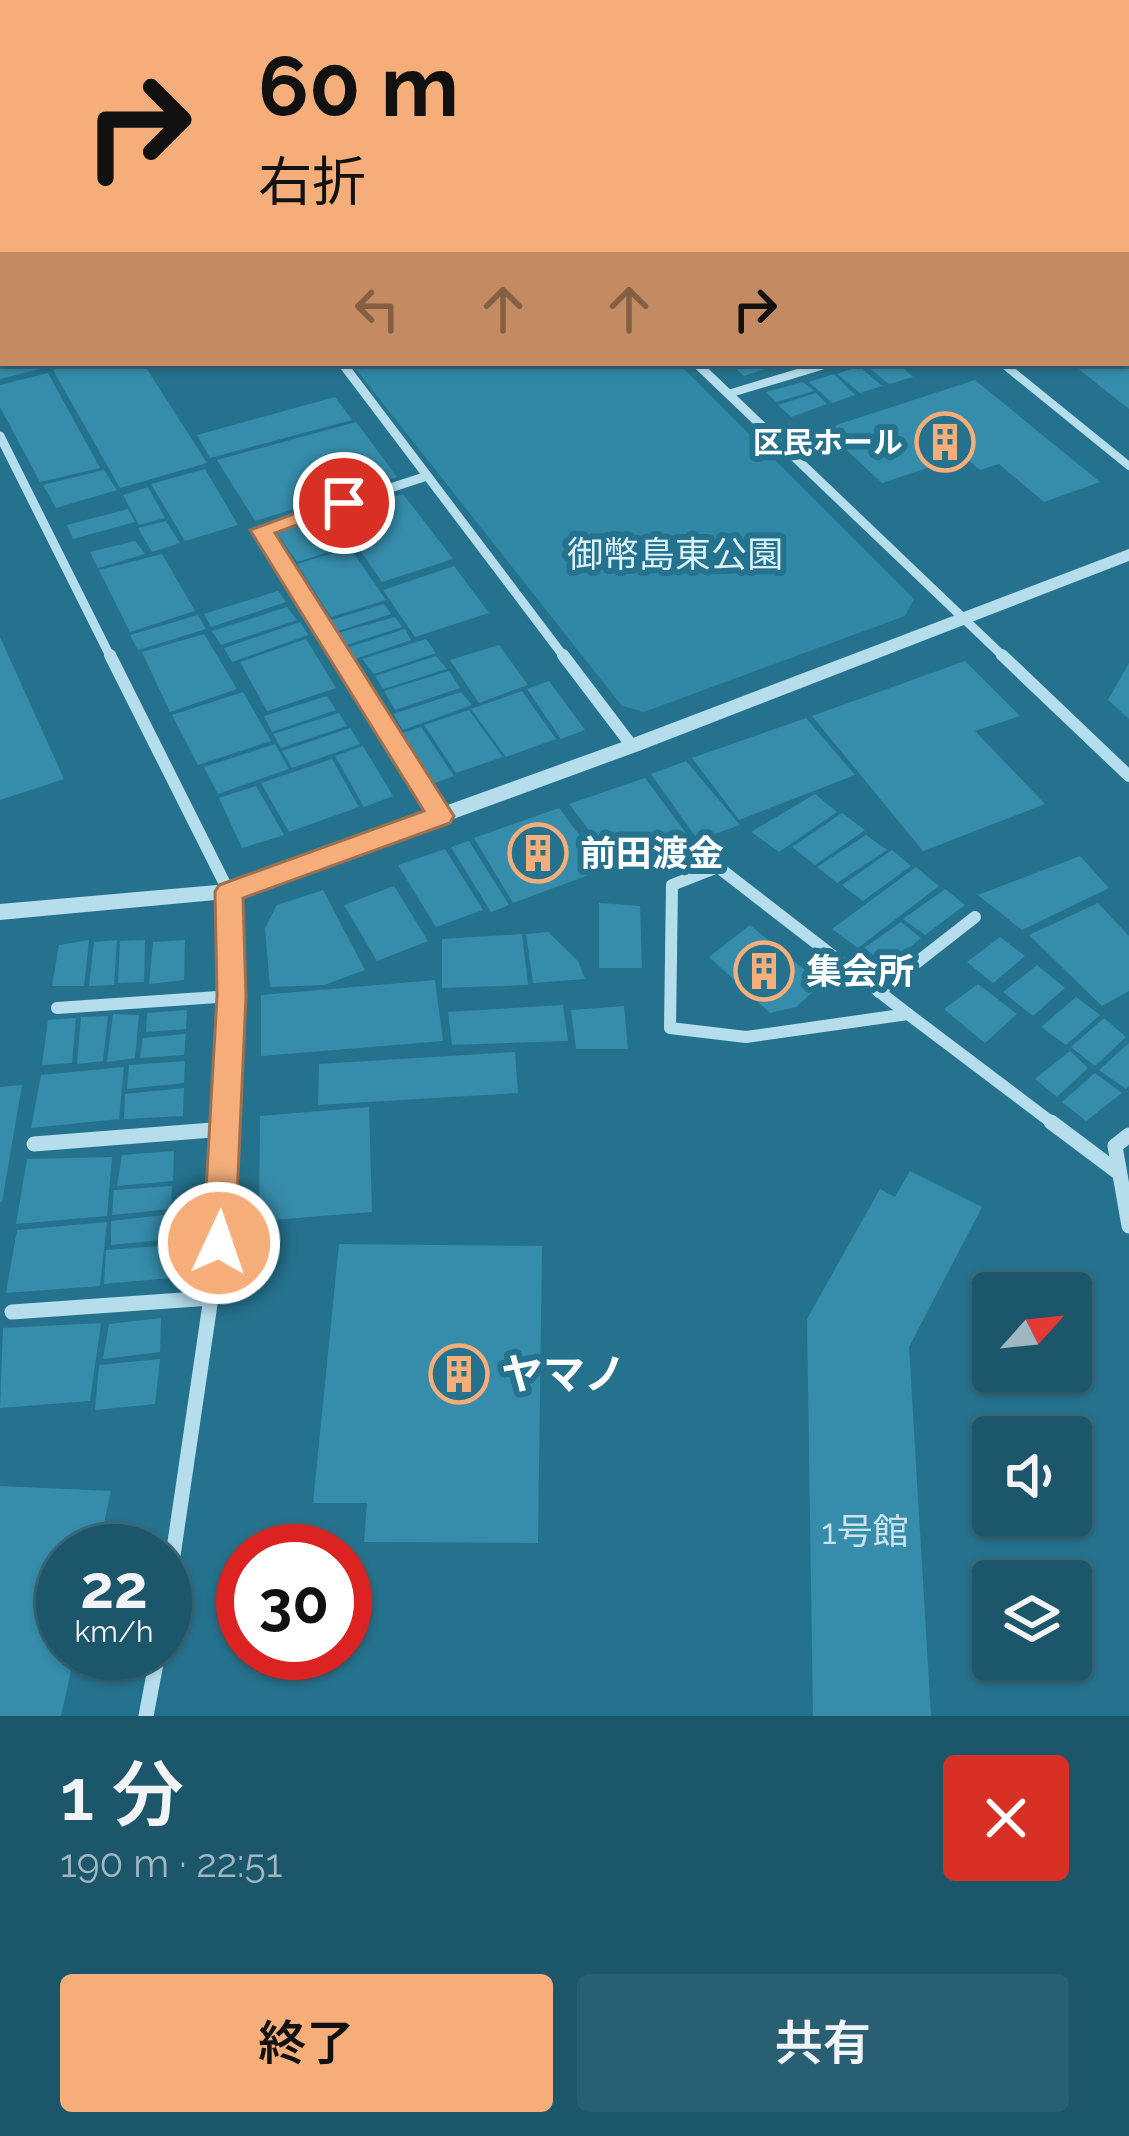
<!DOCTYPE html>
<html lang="ja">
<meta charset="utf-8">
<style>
body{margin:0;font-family:Raleway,"Noto Sans JP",sans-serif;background:#295f72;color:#f1f3f6;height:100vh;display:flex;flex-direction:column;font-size:45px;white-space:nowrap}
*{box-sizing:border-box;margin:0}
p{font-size:39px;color:#a0b7c1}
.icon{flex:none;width:66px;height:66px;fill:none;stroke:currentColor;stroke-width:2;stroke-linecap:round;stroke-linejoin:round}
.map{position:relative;height:1716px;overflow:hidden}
.sheet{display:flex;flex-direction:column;background:#1c566a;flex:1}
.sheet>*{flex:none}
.banner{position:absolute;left:0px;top:0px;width:1131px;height:366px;box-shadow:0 3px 9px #0004,0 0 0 3px #3a6c7e;background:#f5ad7a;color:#111;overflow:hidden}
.needle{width:78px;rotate:63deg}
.tools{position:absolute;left:972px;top:1272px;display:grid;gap:24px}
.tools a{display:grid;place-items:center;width:120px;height:120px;border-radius:12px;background:#1c566a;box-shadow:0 3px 9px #0004,0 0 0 3px #3a6c7e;font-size:60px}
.speed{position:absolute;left:36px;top:1524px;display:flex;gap:24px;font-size:60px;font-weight:700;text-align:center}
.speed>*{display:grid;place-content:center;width:156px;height:156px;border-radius:50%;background:#1c566a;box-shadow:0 3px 9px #0004,0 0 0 3px #3a6c7e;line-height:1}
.speed small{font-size:30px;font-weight:400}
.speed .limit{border:18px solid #d22;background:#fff;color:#111}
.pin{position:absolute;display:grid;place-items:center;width:102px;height:102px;color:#fff;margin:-51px;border:6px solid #fff;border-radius:50%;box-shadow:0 3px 12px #0007}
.me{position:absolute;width:132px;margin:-66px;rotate:3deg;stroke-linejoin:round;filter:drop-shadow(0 0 9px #0008)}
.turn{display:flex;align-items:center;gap:42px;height:252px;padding:0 60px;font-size:54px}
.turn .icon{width:156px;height:156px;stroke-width:2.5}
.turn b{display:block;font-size:84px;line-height:102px}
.lanes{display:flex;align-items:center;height:114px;padding:0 60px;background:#0003;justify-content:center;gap:60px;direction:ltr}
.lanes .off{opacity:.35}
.round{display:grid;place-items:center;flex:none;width:126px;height:126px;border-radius:12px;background:#295f72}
.head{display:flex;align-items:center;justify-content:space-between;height:204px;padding:0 60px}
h1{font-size:72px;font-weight:600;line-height:90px}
.button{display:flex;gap:24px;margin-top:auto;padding:24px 60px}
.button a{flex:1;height:138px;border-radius:12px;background:#f5ad7a;color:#111;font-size:48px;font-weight:600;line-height:138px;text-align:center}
.button a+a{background:#295f72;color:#f1f3f6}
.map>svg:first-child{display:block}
.green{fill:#3087a6}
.building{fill:#368cab}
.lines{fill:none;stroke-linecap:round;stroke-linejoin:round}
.service{stroke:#b5ddeb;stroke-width:8}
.minor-far3{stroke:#b5ddeb;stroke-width:8}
.minor-far2{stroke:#b5ddeb;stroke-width:9}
.minor-far1{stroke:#b5ddeb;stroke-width:12}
.minor{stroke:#b5ddeb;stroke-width:15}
.tertiary{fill:#b5ddeb;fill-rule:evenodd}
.primary{fill:#fafdff;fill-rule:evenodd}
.route{fill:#f5ad7a;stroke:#9f704f;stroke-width:3}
.labels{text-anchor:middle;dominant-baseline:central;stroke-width:12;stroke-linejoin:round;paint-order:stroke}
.far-poi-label{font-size:30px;font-weight:bold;fill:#fff;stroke:#25728e;text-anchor:end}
.park-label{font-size:36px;fill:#daf1f8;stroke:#25728e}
.poi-label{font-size:36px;font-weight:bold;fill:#fff;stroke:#25728e;text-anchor:start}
.near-number-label{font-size:36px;fill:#cde2ea}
.near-poi-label{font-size:42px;font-weight:bold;fill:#fff;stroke:#25728e;text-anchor:start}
</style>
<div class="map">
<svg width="1129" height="1716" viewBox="0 0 1129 1716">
<rect width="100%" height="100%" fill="#25728e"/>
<path class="green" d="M 351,363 L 678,363 L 914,599 L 905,616 L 644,712 L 622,706 Z"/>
<g class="building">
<path d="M 0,363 L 55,363 L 55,365 L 0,379 Z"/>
<path d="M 79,363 L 143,363 L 207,463 L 120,488 L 53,370 Z"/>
<path d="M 744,363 L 780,363 L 780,364 L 744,376 L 733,366 Z"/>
<path d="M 863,363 L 898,363 L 913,377 L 889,384 Z"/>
<path d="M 1071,363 L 1129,363 L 1129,409 Z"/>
<path d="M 859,366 L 882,386 L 860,393 L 837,374 Z"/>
<path d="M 48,373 L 100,468 L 40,482 L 0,407 L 0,385 Z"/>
<path d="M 834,374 L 855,395 L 832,403 L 809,382 Z"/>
<path d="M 975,380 L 1100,482 L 1044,502 L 999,464 L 980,470 L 963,456 L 882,483 L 824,429 Z"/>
<path d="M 803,382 L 814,391 L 776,402 L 766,392 Z"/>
<path d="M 816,393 L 827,404 L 791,417 L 778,405 Z"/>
<path d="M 335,397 L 352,420 L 210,458 L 197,435 Z"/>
<path d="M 356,422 L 397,477 L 255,521 L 217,460 Z"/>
<path d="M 205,469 L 238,525 L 185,541 L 151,484 Z"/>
<path d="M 104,470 L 117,490 L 56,508 L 43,485 Z"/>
<path d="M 148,487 L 165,518 L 139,525 L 123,495 Z"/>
<path d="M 403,494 L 453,559 L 382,582 L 335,514 Z"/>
<path d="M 128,509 L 135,522 L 73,539 L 67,525 Z"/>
<path d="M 329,516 L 348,546 L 297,562 L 276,532 Z"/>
<path d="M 166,521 L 180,543 L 152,552 L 138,528 Z"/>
<path d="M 135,541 L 145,554 L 98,568 L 90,552 Z"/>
<path d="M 350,548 L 386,600 L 331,617 L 297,564 Z"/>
<path d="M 162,554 L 195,611 L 130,632 L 99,570 Z"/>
<path d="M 454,566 L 489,613 L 415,637 L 383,590 Z"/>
<path d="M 278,591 L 286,602 L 211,627 L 204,614 Z"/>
<path d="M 384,604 L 391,614 L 338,631 L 331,620 Z"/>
<path d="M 287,607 L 297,620 L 221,645 L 212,631 Z"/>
<path d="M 198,615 L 206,629 L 138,650 L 130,635 Z"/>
<path d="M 395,617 L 402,627 L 346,645 L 338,633 Z"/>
<path d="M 300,622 L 308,635 L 232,662 L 224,648 Z"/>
<path d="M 405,629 L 411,640 L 355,659 L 346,648 Z"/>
<path d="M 204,634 L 237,689 L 170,712 L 142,652 Z"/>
<path d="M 0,637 L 64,779 L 0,800 Z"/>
<path d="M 306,639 L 336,688 L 267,711 L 240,662 Z"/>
<path d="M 426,639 L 436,653 L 374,674 L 362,659 Z"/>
<path d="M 499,645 L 528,685 L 479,703 L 450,660 Z"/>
<path d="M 436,656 L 447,669 L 383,689 L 375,676 Z"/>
<path d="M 965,661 L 1020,716 L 975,731 L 1045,804 L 923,851 L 812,716 Z"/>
<path d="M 1129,663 L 1129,719 L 1108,700 Z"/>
<path d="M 449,671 L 460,688 L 395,710 L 384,691 Z"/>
<path d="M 549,681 L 585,730 L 561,739 L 527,689 Z"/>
<path d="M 522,691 L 556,739 L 506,757 L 471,709 Z"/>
<path d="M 243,692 L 271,741 L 198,765 L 172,715 Z"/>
<path d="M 461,692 L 472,705 L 403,730 L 393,714 Z"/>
<path d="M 327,696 L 336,710 L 272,732 L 264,716 Z"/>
<path d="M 469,710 L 503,757 L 456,773 L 424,725 Z"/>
<path d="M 339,713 L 347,726 L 281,748 L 273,734 Z"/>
<path d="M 806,718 L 855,775 L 739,820 L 692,758 Z"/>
<path d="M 421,727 L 454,776 L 435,783 L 402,733 Z"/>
<path d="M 350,728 L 360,744 L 292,768 L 282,751 Z"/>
<path d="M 275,744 L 289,769 L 218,794 L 204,767 Z"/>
<path d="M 363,746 L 393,796 L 364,807 L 335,756 Z"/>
<path d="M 332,759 L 359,807 L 289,832 L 261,783 Z"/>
<path d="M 686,761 L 740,825 L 698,840 L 651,774 Z"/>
<path d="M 645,778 L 691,840 L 618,868 L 569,804 Z"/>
<path d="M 256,786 L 284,835 L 242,848 L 219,798 Z"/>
<path d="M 815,794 L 837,812 L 779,852 L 751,832 Z"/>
<path d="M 559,808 L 605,869 L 513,903 L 474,838 Z"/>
<path d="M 842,813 L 865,830 L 815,865 L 792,847 Z"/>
<path d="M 866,835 L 887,850 L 837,883 L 817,867 Z"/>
<path d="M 469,841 L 509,905 L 491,912 L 451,847 Z"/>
<path d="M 445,849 L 483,910 L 436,927 L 398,865 Z"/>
<path d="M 892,850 L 911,866 L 863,901 L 842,885 Z"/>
<path d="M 1080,856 L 1109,888 L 1022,930 L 978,895 Z"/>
<path d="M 916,867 L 939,886 L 858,948 L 832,929 Z"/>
<path d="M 394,886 L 428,941 L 377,961 L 344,905 Z"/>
<path d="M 945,889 L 965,905 L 925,935 L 903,919 Z"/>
<path d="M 323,890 L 365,970 L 324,985 L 270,987 L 265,928 L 277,905 Z"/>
<path d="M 599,903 L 640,906 L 642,968 L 599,968 Z"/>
<path d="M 1098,903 L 1129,936 L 1129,991 L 1102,1006 L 1029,935 Z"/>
<path d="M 901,922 L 921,938 L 887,966 L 864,948 Z"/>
<path d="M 750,925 L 822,984 L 796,1007 L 770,1013 L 709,957 Z"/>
<path d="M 548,932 L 578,961 L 585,979 L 533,983 L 526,934 Z"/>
<path d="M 522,934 L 528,985 L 442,988 L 442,939 Z"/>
<path d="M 1000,937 L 1025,956 L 993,983 L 967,962 Z"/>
<path d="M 89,940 L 84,986 L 52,986 L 59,945 Z"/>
<path d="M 117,940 L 114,985 L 89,986 L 94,942 Z"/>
<path d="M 145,940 L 144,982 L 118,983 L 120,941 Z"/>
<path d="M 185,940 L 184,980 L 149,984 L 153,942 Z"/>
<path d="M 1037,965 L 1065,988 L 1033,1016 L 1003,992 Z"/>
<path d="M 435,980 L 443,1041 L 261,1056 L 261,995 Z"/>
<path d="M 978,984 L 1017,1014 L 985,1043 L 944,1009 Z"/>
<path d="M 1076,997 L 1100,1015 L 1066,1045 L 1041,1027 Z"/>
<path d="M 563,1005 L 568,1041 L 452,1045 L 448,1012 Z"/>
<path d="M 624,1006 L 628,1049 L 576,1049 L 571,1010 Z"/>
<path d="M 187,1010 L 186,1029 L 146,1032 L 147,1013 Z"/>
<path d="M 113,1014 L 139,1015 L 135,1058 L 107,1062 Z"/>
<path d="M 108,1016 L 103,1061 L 77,1064 L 81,1017 Z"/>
<path d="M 76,1018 L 72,1063 L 42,1065 L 48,1020 Z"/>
<path d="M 1104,1018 L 1126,1037 L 1095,1066 L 1071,1047 Z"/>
<path d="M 186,1034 L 184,1055 L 140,1058 L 143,1038 Z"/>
<path d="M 1129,1043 L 1129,1086 L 1126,1089 L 1099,1070 Z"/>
<path d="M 1070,1051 L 1088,1068 L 1057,1097 L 1035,1079 Z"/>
<path d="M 515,1052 L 518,1093 L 318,1105 L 319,1064 Z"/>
<path d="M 185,1061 L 184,1083 L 127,1089 L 129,1065 Z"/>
<path d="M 124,1067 L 119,1119 L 31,1128 L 41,1075 Z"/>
<path d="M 1095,1073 L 1122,1093 L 1086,1121 L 1062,1102 Z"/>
<path d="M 22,1085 L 2,1202 L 0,1202 L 0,1087 Z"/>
<path d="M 184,1088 L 183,1116 L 124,1119 L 125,1094 Z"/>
<path d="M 369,1107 L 372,1212 L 259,1221 L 260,1116 Z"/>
<path d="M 174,1151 L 173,1181 L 117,1186 L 122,1155 Z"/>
<path d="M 112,1157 L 107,1216 L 16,1224 L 27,1159 Z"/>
<path d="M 910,1171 L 982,1207 L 909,1347 L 931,1716 L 813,1716 L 807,1319 L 880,1189 L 895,1197 Z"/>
<path d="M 172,1186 L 171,1209 L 112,1215 L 114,1190 Z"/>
<path d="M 173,1214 L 172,1239 L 111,1245 L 111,1221 Z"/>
<path d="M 107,1222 L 100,1286 L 6,1293 L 17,1230 Z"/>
<path d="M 339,1244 L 542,1246 L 538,1543 L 364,1542 L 367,1503 L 313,1503 Z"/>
<path d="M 173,1245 L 170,1278 L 104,1284 L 106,1250 Z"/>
<path d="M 161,1318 L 160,1352 L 103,1359 L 109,1324 Z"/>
<path d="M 101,1323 L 90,1401 L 0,1408 L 3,1328 Z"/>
<path d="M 160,1359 L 155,1404 L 95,1410 L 99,1365 Z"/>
<path d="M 0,1486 L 111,1491 L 98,1551 L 63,1551 L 63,1653 L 75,1653 L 61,1716 L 0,1716 Z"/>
</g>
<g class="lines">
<g class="service">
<path d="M 1002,363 L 1129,466"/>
<path d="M 728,394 L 831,363"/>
</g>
<g class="minor-far3">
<path d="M 327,0 L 331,3"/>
<path d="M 869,3 L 882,0"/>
<path d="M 0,24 L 3,28"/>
</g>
<g class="minor-far2">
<path d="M 342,363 L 565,658"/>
<path d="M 696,363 L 1005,658"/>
<path d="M 0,436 L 111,658"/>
<path d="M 342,658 L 262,530 L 427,476"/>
</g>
<g class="minor-far1">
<path d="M 110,655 L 229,892 L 232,996 L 225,1125"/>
<path d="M 340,655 L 440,816"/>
<path d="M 563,655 L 632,746"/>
<path d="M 1002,655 L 1129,776"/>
<path d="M 718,867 L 908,1014 L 746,1037 L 670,1028 L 672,885 Z"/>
<path d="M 879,992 L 975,917"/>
<path d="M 57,1008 L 232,996"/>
<path d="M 908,1014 L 1055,1125"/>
</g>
<g class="minor">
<path d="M 1051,1122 L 1119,1173"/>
<path d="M 1129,1135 L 1115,1146 L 1129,1226"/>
<path d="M 34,1144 L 225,1129"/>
<path d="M 12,1312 L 211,1298"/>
<path d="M 165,1610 L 219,1243 L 225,1122"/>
<path d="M 146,1716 L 158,1653"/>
</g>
<g class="tertiary">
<path d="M 790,0 L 803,0 L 806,3 L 793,3 Z"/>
<rect x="1128" y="225" width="1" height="8"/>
<path d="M 1129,549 L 1129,561 L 639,751 L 237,898 L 0,920 L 0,904 L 228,884 L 625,741 Z"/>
</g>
<path class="primary" d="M 0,63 L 3,63 L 0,74 Z"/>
</g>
<path class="route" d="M 337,498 L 356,503 L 275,533 L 454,816 L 450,823 L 243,898 L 246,996 L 235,1243 L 231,1254 L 219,1258 L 207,1254 L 203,1243 L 217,996 L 215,892 L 219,885 L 424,811 L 250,530 Z"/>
<defs>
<g id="building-ring" transform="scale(3)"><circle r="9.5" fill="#25728e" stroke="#f5ad7a" stroke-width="1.5"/><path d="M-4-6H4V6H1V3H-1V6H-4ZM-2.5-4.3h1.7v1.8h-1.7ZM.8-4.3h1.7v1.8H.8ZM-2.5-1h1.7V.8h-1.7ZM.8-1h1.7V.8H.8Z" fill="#f5ad7a"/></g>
</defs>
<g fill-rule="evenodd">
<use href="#building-ring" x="945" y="442"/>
<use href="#building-ring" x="538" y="853"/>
<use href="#building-ring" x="764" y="971"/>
<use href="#building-ring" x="459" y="1374"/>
</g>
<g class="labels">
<g class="far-poi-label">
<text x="903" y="442">区民ホール</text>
</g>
<g class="park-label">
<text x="675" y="554">御幣島東公園</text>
</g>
<g class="poi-label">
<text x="580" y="853">前田渡金</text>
<text x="806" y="971">集会所</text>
</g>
<g class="near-number-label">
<text x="865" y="1531">1号館</text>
</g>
<g class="near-poi-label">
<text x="501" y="1374">ヤマノ</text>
</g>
</g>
</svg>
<div class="tools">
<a><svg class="needle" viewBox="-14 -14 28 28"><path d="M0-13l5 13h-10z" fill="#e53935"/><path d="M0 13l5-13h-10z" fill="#a0b7c1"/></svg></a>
<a><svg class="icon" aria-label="sound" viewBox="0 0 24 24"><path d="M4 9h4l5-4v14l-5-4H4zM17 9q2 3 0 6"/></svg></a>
<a><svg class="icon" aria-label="layers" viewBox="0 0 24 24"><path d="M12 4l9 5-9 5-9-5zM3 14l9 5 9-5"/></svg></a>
</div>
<div class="speed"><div>22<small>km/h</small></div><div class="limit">30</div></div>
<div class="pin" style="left:344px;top:503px;background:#d93025"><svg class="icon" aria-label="arrive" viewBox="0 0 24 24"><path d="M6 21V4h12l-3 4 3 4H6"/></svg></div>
<svg class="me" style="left:219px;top:1243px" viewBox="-20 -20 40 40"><circle r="17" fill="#f5ad7a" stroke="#fff" stroke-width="3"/><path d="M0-11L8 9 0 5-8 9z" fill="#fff"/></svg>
<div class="banner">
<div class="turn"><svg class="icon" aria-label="right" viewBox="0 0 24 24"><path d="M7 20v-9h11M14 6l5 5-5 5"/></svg><div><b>60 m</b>右折</div></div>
<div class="lanes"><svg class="icon off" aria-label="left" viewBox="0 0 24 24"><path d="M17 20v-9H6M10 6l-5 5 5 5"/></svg><svg class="icon off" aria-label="ahead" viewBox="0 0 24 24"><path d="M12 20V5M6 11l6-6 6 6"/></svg><svg class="icon off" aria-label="ahead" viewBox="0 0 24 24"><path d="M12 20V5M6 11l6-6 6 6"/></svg><svg class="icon" aria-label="right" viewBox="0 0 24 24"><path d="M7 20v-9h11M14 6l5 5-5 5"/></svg></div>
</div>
</div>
<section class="sheet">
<div class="head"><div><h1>1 分</h1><p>190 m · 22:51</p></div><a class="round" style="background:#d93025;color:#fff"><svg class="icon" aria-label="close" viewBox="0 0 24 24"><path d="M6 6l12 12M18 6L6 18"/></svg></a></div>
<div class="button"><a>終了</a><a>共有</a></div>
</section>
